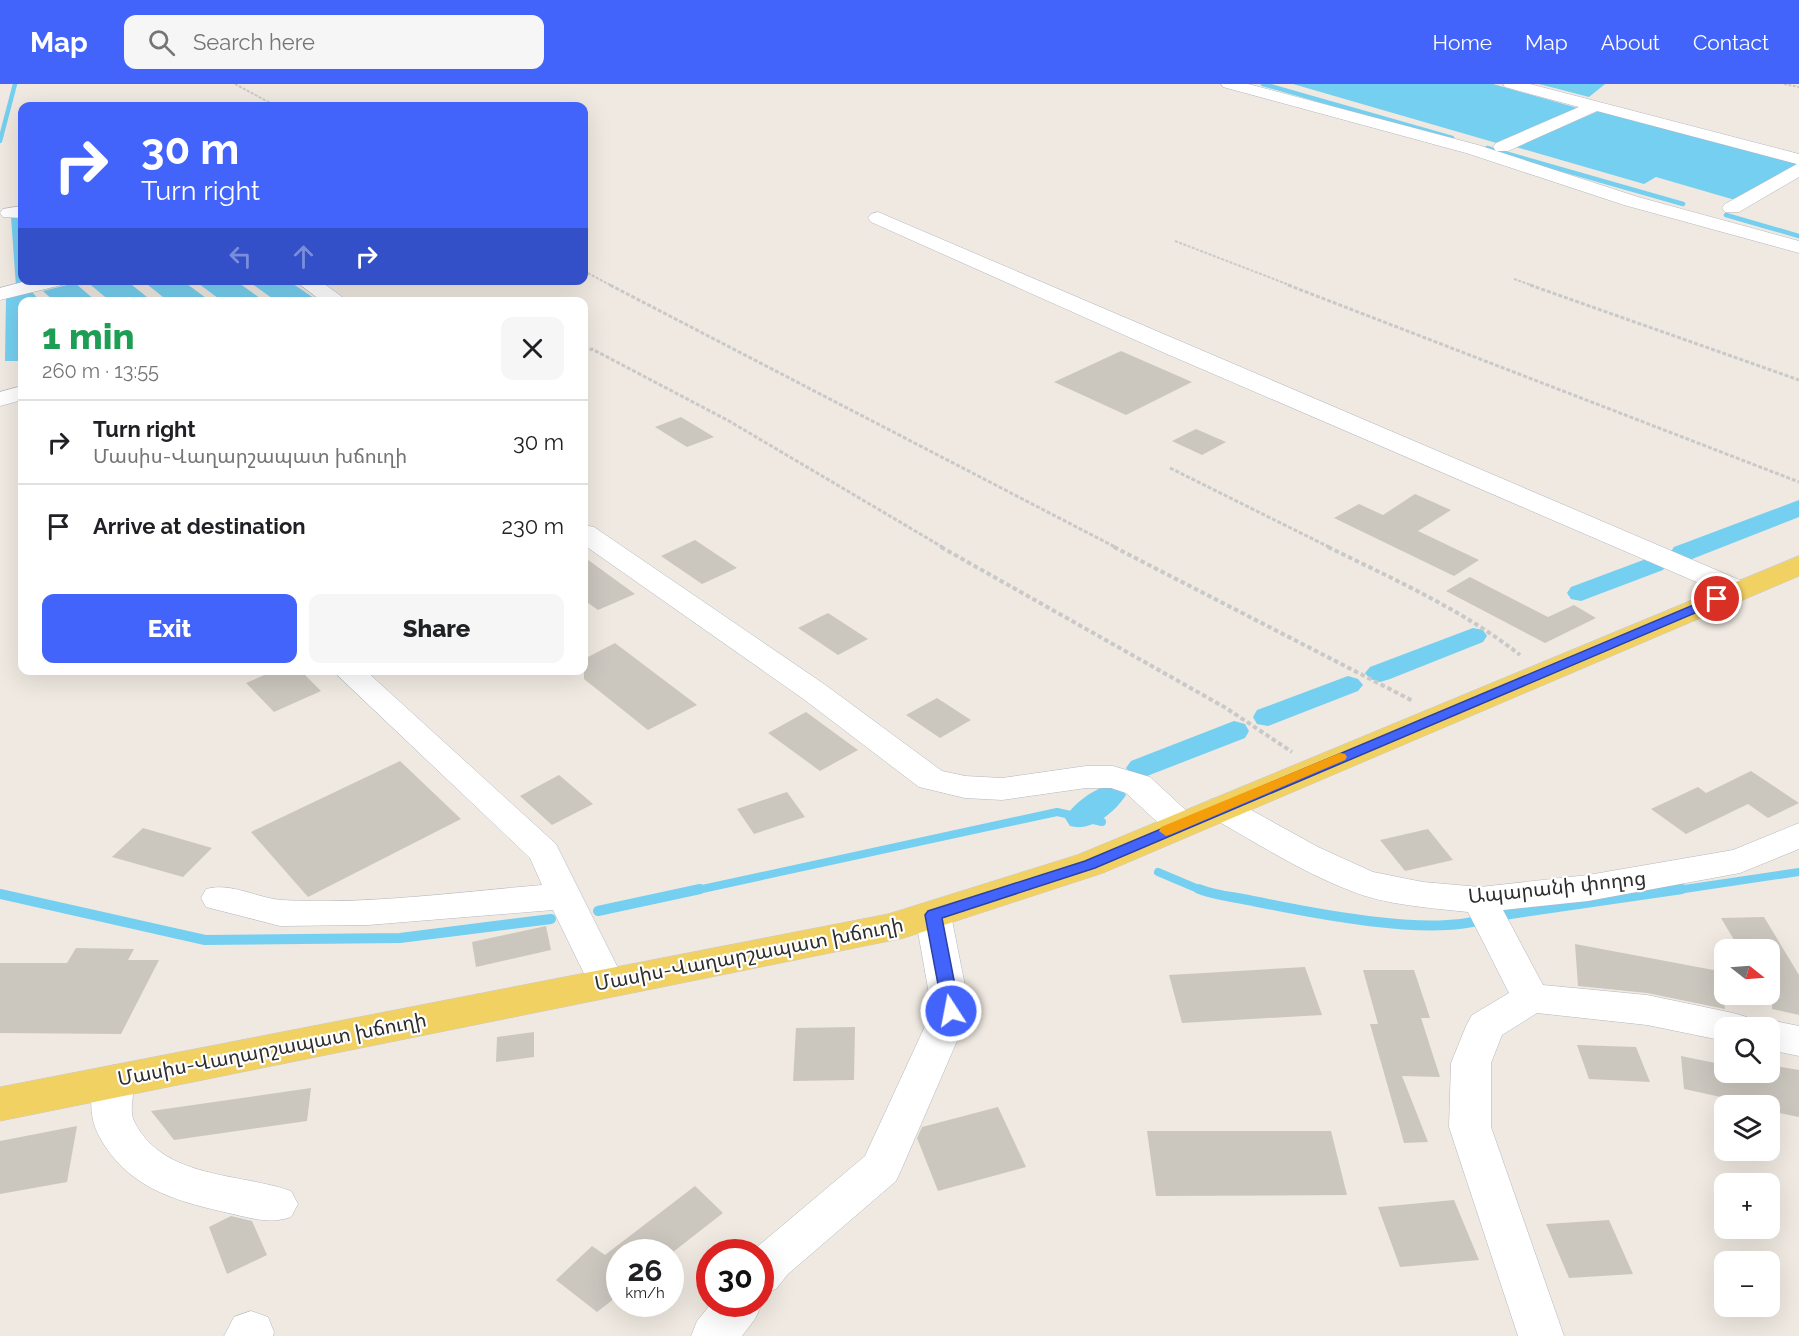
<!DOCTYPE html>
<meta charset="utf-8">
<style>
body{margin:0;font-family:Raleway,"Noto Sans Armenian",sans-serif;background:#f6f6f6;color:#202124;height:100vh;display:flex;flex-direction:column;font-size:22px;white-space:nowrap}
*{box-sizing:border-box;margin:0}
p{font-size:20px;color:#757577}
.icon{flex:none;width:33px;height:33px;fill:none;stroke:currentColor;stroke-width:2;stroke-linecap:round;stroke-linejoin:round}
.map{position:relative;flex:1;overflow:hidden}
.details{position:absolute;left:18px;top:213px;width:570px;height:378px;display:flex;flex-direction:column;background:#fff;border-radius:12px;box-shadow:0 6px 24px #0002}
.details>*{flex:none}
.hud{position:absolute;left:18px;top:18px;width:570px;height:183px;border-radius:12px;box-shadow:0 6px 24px #0002;background:#4264fb;color:#fff;overflow:hidden}
.needle{width:39px;rotate:107deg}
.buttons{position:absolute;left:1714px;top:855px;display:grid;gap:12px}
.buttons a{display:grid;place-items:center;width:66px;height:66px;border-radius:12px;background:#fff;box-shadow:0 6px 24px #0002;font-size:30px}
.speed{position:absolute;left:606px;top:1155px;display:flex;gap:12px;font-size:30px;font-weight:700;text-align:center}
.speed>*{display:grid;place-content:center;width:78px;height:78px;border-radius:50%;background:#fff;box-shadow:0 6px 24px #0002;line-height:1}
.speed small{font-size:15px;font-weight:400}
.speed .limit{border:9px solid #d22;background:#fff;color:#111}
.pin{position:absolute;display:grid;place-items:center;width:51px;height:51px;color:#fff;margin:-26px;border:3px solid #fff;border-radius:50%;box-shadow:0 2px 6px #0007}
.me{position:absolute;width:66px;margin:-33px;rotate:349deg;stroke-linejoin:round;filter:drop-shadow(0 0 4px #0008)}
.turn{display:flex;align-items:center;gap:21px;height:126px;padding:0 24px;font-size:27px}
.turn .icon{width:78px;height:78px;stroke-width:2.5}
.turn b{display:block;font-size:42px;line-height:51px}
.lanes{display:flex;align-items:center;height:57px;padding:0 24px;background:#0003;justify-content:center;gap:30px;direction:ltr}
.lanes .off{opacity:.35}
.round{display:grid;place-items:center;flex:none;width:63px;height:63px;border-radius:12px;background:#f6f6f6}
.headline{display:flex;align-items:center;justify-content:space-between;height:102px;padding:0 24px}
h1{font-size:36px;font-weight:800;line-height:45px;color:#1e9e55}
.primary-button{display:flex;gap:12px;margin-top:auto;padding:12px 24px}
.primary-button a{flex:1;height:69px;border-radius:12px;background:#4264fb;color:#fff;font-size:24px;font-weight:800;line-height:69px;text-align:center}
.primary-button a+a{background:#f6f6f6;color:#202124}
ul{padding:0;list-style:none}
li{display:flex;align-items:center;gap:18px;height:84px;padding:0 24px;border-top:2px solid #e0e0e0}
li div{flex:1}
li b{display:block;font-size:22px}
li em{font-style:normal}
header{display:flex;align-items:center;gap:36px;box-sizing:border-box;height:84px;padding:0 30px;background:#4264fb;color:#fff}
header strong{font-size:28px}
nav{display:flex;gap:33px;margin-inline-start:auto;font-size:21px}
.search{width:420px;height:54px;background:#f6f6f6;display:flex;align-items:center;gap:15px;box-sizing:border-box;padding:0 21px;border-radius:12px;color:#757577;font-size:22px}
.map>svg:first-child{display:block}
.water{fill:#75cff0}
.lines{fill:none;stroke-linecap:round;stroke-linejoin:round}
.stream-far2{stroke:#75cff0;stroke-width:4.5}
.stream-far1{stroke:#75cff0;stroke-width:8}
.stream{stroke:#75cff0;stroke-width:10}
.canal{fill:#75cff0;fill-rule:evenodd}
.building{fill:#cbc7bf}
.minor-casing{stroke:#b4b7c1;stroke-width:1}
.major-casing{stroke:#c9c9c9;stroke-width:1}
.path-far2{stroke:#c9c9c9;stroke-width:2;stroke-dasharray:3 1.5;stroke-linecap:butt}
.path-far1{stroke:#c9c9c9;stroke-width:3;stroke-dasharray:4 2;stroke-linecap:butt}
.path{stroke:#c9c9c9;stroke-width:4;stroke-dasharray:4.5 3;stroke-linecap:butt}
.minor{fill:#fff;fill-rule:evenodd}
.major{fill:#f2d163;fill-rule:evenodd}
.route{fill:#4264fb;stroke:#2b41a3;stroke-width:1.5}
.slow{fill:#f59e0b}
.labels{text-anchor:middle;dominant-baseline:central;stroke-width:4.5;stroke-linejoin:round;paint-order:stroke}
.street-label{font-size:20px;fill:#2e2e2e;stroke:#fff}
</style>
<header>
<strong>Map</strong>
<div class="search"><svg class="icon" aria-label="search" viewBox="0 0 24 24"><circle cx="10" cy="10" r="6"/><path d="M15 15l6 6"/></svg>Search here</div>
<nav><a>Home</a><a>Map</a><a>About</a><a>Contact</a></nav>
</header>
<div class="map">
<svg width="1799" height="1252" viewBox="0 0 1799 1252">
<rect width="100%" height="100%" fill="#efe9e1"/>
<g class="water">
<path d="M 1293,0 L 1493,0 L 1581,25 L 1500,60 Z"/>
<path d="M 1539,0 L 1605,0 L 1589,13 Z"/>
<path d="M 1603,25 L 1799,76 L 1799,81 L 1735,116 L 1656,93 L 1644,100 L 1516,63 Z"/>
<path d="M 22,131 L 22,196 L 51,197 L 16,202 L 11,133 Z"/>
<path d="M 86,197 L 127,197 L 152,217 L 110,217 Z"/>
<path d="M 143,197 L 183,197 L 210,217 L 168,217 Z"/>
<path d="M 195,197 L 236,197 L 264,217 L 222,217 Z"/>
<path d="M 248,197 L 289,197 L 318,217 L 276,217 Z"/>
<path d="M 75,199 L 96,217 L 54,217 L 43,207 Z"/>
<path d="M 32,208 L 40,217 L 22,218 L 22,277 L 5,277 L 6,214 Z"/>
</g>
<g class="lines">
<g class="stream-far2">
<path d="M 1263,0 L 1452,54"/>
<path d="M 0,57 L 15,0"/>
<path d="M 1487,64 L 1683,120"/>
<path d="M 1726,131 L 1799,152"/>
</g>
<g class="stream-far1">
<path d="M 1158,788 L 1203,807"/>
<path d="M 693,807 L 1057,728 L 1102,738"/>
<path d="M 1671,807 L 1799,788"/>
</g>
<g class="stream">
<path d="M 1199,805 C 1216,812 1236,813 1253,817 C 1311,829 1430,853 1484,835"/>
<path d="M 0,810 L 205,856 L 400,854 L 551,835"/>
<path d="M 598,827 L 700,805"/>
<path d="M 1497,832 L 1682,805"/>
</g>
<g class="canal">
<path d="M 1799,416 L 1799,433 L 1692,475 L 1683,477 L 1674,475 L 1670,469 L 1674,463 Z"/>
<path d="M 1654,472 L 1663,474 L 1667,480 L 1663,486 L 1581,517 L 1571,515 L 1567,509 L 1571,503 Z"/>
<path d="M 1473,544 L 1483,546 L 1487,552 L 1483,558 L 1390,595 L 1380,598 L 1370,595 L 1365,589 L 1370,583 Z"/>
<path d="M 1348,592 L 1358,595 L 1363,601 L 1358,607 L 1268,642 L 1257,640 L 1253,633 L 1257,626 Z"/>
<path d="M 1234,637 L 1245,640 L 1249,647 L 1245,654 L 1142,694 L 1131,691 L 1126,684 L 1131,677 Z"/>
<path d="M 1110,701 L 1121,704 L 1126,711 C 1114,729 1091,748 1070,742 L 1065,734 C 1074,719 1093,705 1110,701 Z"/>
</g>
</g>
<g class="building">
<path d="M 1121,267 L 1192,298 L 1126,331 L 1054,298 Z"/>
<path d="M 681,333 L 714,353 L 687,363 L 655,343 Z"/>
<path d="M 1196,345 L 1226,358 L 1202,371 L 1172,357 Z"/>
<path d="M 1415,410 L 1451,426 L 1418,447 L 1479,476 L 1454,492 L 1334,434 L 1359,420 L 1383,431 Z"/>
<path d="M 695,456 L 737,484 L 702,500 L 661,472 Z"/>
<path d="M 584,473 L 635,510 L 598,526 L 584,516 Z"/>
<path d="M 1470,493 L 1548,533 L 1574,521 L 1596,534 L 1545,559 L 1446,507 Z"/>
<path d="M 828,529 L 868,555 L 838,571 L 798,544 Z"/>
<path d="M 615,559 L 697,621 L 648,646 L 584,595 L 584,575 Z"/>
<path d="M 276,586 L 300,586 L 321,607 L 274,628 L 246,599 Z"/>
<path d="M 937,614 L 971,636 L 940,654 L 906,631 Z"/>
<path d="M 806,628 L 858,666 L 820,687 L 768,649 Z"/>
<path d="M 400,677 L 461,735 L 308,813 L 251,748 Z"/>
<path d="M 1751,687 L 1799,719 L 1768,734 L 1748,720 L 1686,750 L 1651,725 L 1698,703 L 1706,709 Z"/>
<path d="M 559,691 L 593,720 L 552,741 L 520,712 Z"/>
<path d="M 787,708 L 805,733 L 754,750 L 737,725 Z"/>
<path d="M 143,744 L 212,764 L 183,793 L 112,773 Z"/>
<path d="M 1428,745 L 1453,776 L 1405,787 L 1380,756 Z"/>
<path d="M 1764,833 L 1799,891 L 1799,931 L 1772,925 L 1770,866 L 1740,866 L 1721,834 Z"/>
<path d="M 546,842 L 551,866 L 476,883 L 472,858 Z"/>
<path d="M 1575,860 L 1719,887 L 1725,925 L 1647,909 L 1578,902 Z"/>
<path d="M 76,864 L 134,865 L 128,876 L 159,876 L 121,950 L 0,949 L 0,879 L 67,879 Z"/>
<path d="M 1305,883 L 1322,931 L 1182,939 L 1169,891 Z"/>
<path d="M 1363,886 L 1414,886 L 1430,934 L 1421,934 L 1440,993 L 1402,992 L 1428,1058 L 1404,1059 L 1370,940 L 1378,940 Z"/>
<path d="M 855,943 L 854,996 L 793,997 L 796,944 Z"/>
<path d="M 534,948 L 534,973 L 496,978 L 497,953 Z"/>
<path d="M 1577,961 L 1636,963 L 1650,998 L 1589,995 Z"/>
<path d="M 1681,972 L 1725,981 L 1725,988 L 1770,988 L 1770,981 L 1799,986 L 1799,1033 L 1770,1027 L 1770,1022 L 1745,1022 L 1744,1018 L 1684,1005 Z"/>
<path d="M 311,1004 L 307,1037 L 174,1056 L 151,1027 Z"/>
<path d="M 998,1023 L 1026,1083 L 938,1107 L 917,1054 L 922,1043 Z"/>
<path d="M 77,1042 L 67,1098 L 0,1110 L 0,1057 Z"/>
<path d="M 1147,1047 L 1331,1047 L 1347,1111 L 1156,1112 Z"/>
<path d="M 695,1102 L 723,1129 L 673,1168 L 620,1168 L 620,1210 L 597,1228 L 556,1196 L 592,1162 L 605,1171 Z"/>
<path d="M 1454,1116 L 1479,1176 L 1400,1183 L 1378,1123 Z"/>
<path d="M 231,1132 L 252,1137 L 267,1171 L 227,1190 L 209,1143 Z"/>
<path d="M 1609,1136 L 1633,1190 L 1569,1194 L 1546,1140 Z"/>
</g>
<g class="lines">
<g class="minor-casing">
<g id="minor">
<path d="M 1221,0 L 1248,0 L 1478,61 L 1638,113 L 1799,157 L 1799,169 L 1624,121 L 1466,69 L 1223,3 Z"/>
<path d="M 1503,0 L 1530,0 L 1799,70 L 1799,93 L 1739,128 L 1725,128 L 1722,124 L 1725,120 L 1797,80 L 1597,27 L 1508,67 L 1496,67 L 1493,63 L 1496,59 L 1579,23 L 1505,3 Z"/>
<path d="M 22,122 L 22,134 L 3,133 L 0,129 L 3,125 Z"/>
<path d="M 878,128 L 1749,500 L 1753,506 L 1749,512 L 1739,515 L 1729,512 L 1160,267 L 871,138 L 868,134 L 871,130 Z"/>
<path d="M 30,196 L 69,196 L 66,200 L 0,216 L 0,204 Z"/>
<path d="M 294,196 L 319,196 L 349,218 L 323,218 Z"/>
<path d="M 22,302 L 22,316 L 0,322 L 0,308 Z"/>
<path d="M 584,441 L 594,443 L 824,600 L 942,687 L 965,692 L 1002,694 L 1086,682 L 1113,682 L 1150,693 L 1192,732 L 1197,740 L 1192,748 L 1180,751 L 1168,748 L 1126,709 L 1111,704 L 1086,704 L 1002,716 L 965,714 L 919,703 L 802,614 L 584,461 Z"/>
<path d="M 332,586 L 365,586 L 556,760 L 625,898 L 619,908 L 606,912 L 593,908 L 553,826 L 368,841 L 280,842 L 206,823 L 201,814 L 206,805 C 232,798 256,814 282,816 C 364,821 459,808 542,801 L 530,774 Z"/>
<path d="M 1221,713 L 1233,716 L 1318,763 L 1373,788 L 1423,798 L 1480,803 L 1588,791 L 1733,766 L 1799,739 L 1799,765 L 1740,789 L 1588,817 L 1503,826 L 1543,901 L 1647,911 L 1733,929 L 1747,933 L 1752,944 L 1725,944 L 1725,957 L 1647,941 L 1537,929 L 1502,951 L 1491,979 L 1491,1043 L 1564,1252 L 1518,1252 L 1449,1043 L 1451,979 L 1466,942 L 1472,931 L 1509,909 L 1468,828 C 1431,824 1385,821 1351,807 C 1301,788 1255,758 1209,732 L 1204,724 L 1209,716 Z"/>
<path d="M 933,818 L 946,822 L 951,831 L 970,927 L 902,1084 L 896,1097 L 788,1190 L 776,1205 L 760,1211 L 760,1168 L 751,1168 L 865,1072 L 932,927 L 915,831 L 920,822 Z"/>
<path d="M 1770,936 L 1799,942 L 1799,972 L 1770,966 L 1770,944 L 1754,944 L 1756,940 Z"/>
<path d="M 114,981 L 128,986 C 140,1007 126,1023 135,1039 C 164,1095 240,1089 291,1107 L 298,1120 L 291,1133 C 269,1141 247,1133 224,1128 C 171,1116 126,1102 99,1052 C 88,1031 89,1006 100,986 Z"/>
<path d="M 760,1217 L 762,1220 L 755,1235 L 742,1252 L 691,1252 L 697,1237 L 711,1220 L 760,1220 Z"/>
<path d="M 251,1227 L 268,1233 L 274,1248 L 273,1252 L 224,1252 L 234,1233 Z"/>
</g>
</g>
<g class="major-casing">
<path id="major" d="M 1799,472 L 1799,492 L 1103,789 L 904,854 L 0,1037 L 0,1003 L 888,830 L 1077,771 Z"/>
</g>
<g class="path-far2">
<path d="M 235,0 L 276,22"/>
<path d="M 1784,0 L 1799,3"/>
<path d="M 1175,157 L 1292,202"/>
<path d="M 584,187 L 612,202"/>
<path d="M 1514,195 L 1534,202"/>
</g>
<g class="path-far1">
<path d="M 610,201 L 1117,464"/>
<path d="M 1288,201 L 1799,398"/>
<path d="M 1530,201 L 1799,296"/>
<path d="M 584,268 L 592,265 L 729,337 L 944,464"/>
<path d="M 1170,384 L 1331,464"/>
</g>
<g class="path">
<path d="M 941,463 L 1226,624 L 1292,668"/>
<path d="M 1114,463 L 1413,617"/>
<path d="M 1328,463 C 1393,495 1463,526 1520,571"/>
</g>
<use href="#minor" class="minor"/>
<use href="#major" class="major"/>
</g>
<path class="route" d="M 1717,511 L 1721,512 L 1723,515 L 1721,518 L 1095,784 L 942,834 L 960,927 L 957,931 L 951,933 L 945,931 L 943,927 L 925,831 L 928,827 L 1085,777 Z"/>
<path class="slow" d="M 1340,669 L 1345,670 L 1347,673 L 1345,676 L 1172,750 L 1166,752 L 1159,747 L 1161,743 Z"/>
<g class="labels">
<g class="street-label">
<text transform="translate(1557 803) rotate(-6)">Ապարանի փողոց</text>
<text transform="translate(749 870) rotate(-11)">Մասիս-Վաղարշապատ խճուղի</text>
<text transform="translate(272 965) rotate(-11)">Մասիս-Վաղարշապատ խճուղի</text>
</g>
</g>
</svg>
<div class="buttons">
<a><svg class="needle" viewBox="-14 -14 28 28"><path d="M0-13l5 13h-10z" fill="#e53935"/><path d="M0 13l5-13h-10z" fill="#757577"/></svg></a>
<a><svg class="icon" aria-label="search" viewBox="0 0 24 24"><circle cx="10" cy="10" r="6"/><path d="M15 15l6 6"/></svg></a>
<a><svg class="icon" aria-label="layers" viewBox="0 0 24 24"><path d="M12 4l9 5-9 5-9-5zM3 14l9 5 9-5"/></svg></a>
<a>+</a>
<a>−</a>
</div>
<div class="speed"><div>26<small>km/h</small></div><div class="limit">30</div></div>
<div class="pin" style="left:1717px;top:515px;background:#d93025"><svg class="icon" aria-label="arrive" viewBox="0 0 24 24"><path d="M6 21V4h12l-3 4 3 4H6"/></svg></div>
<svg class="me" style="left:951px;top:927px" viewBox="-20 -20 40 40"><circle r="17" fill="#4264fb" stroke="#fff" stroke-width="3"/><path d="M0-11L8 9 0 5-8 9z" fill="#fff"/></svg>
<div class="hud">
<div class="turn"><svg class="icon" aria-label="right" viewBox="0 0 24 24"><path d="M7 20v-9h11M14 6l5 5-5 5"/></svg><div><b>30 m</b>Turn right</div></div>
<div class="lanes"><svg class="icon off" aria-label="left" viewBox="0 0 24 24"><path d="M17 20v-9H6M10 6l-5 5 5 5"/></svg><svg class="icon off" aria-label="ahead" viewBox="0 0 24 24"><path d="M12 20V5M6 11l6-6 6 6"/></svg><svg class="icon" aria-label="right" viewBox="0 0 24 24"><path d="M7 20v-9h11M14 6l5 5-5 5"/></svg></div>
</div>
<section class="details">
<div class="headline"><div><h1>1 min</h1><p>260 m · 13:55</p></div><a class="round"><svg class="icon" aria-label="close" viewBox="0 0 24 24"><path d="M6 6l12 12M18 6L6 18"/></svg></a></div>
<ul>
<li><svg class="icon" aria-label="right" viewBox="0 0 24 24"><path d="M7 20v-9h11M14 6l5 5-5 5"/></svg><div><b>Turn right</b><p>Մասիս-Վաղարշապատ խճուղի</p></div><em>30 m</em></li>
<li><svg class="icon" aria-label="arrive" viewBox="0 0 24 24"><path d="M6 21V4h12l-3 4 3 4H6"/></svg><div><b>Arrive at destination</b></div><em>230 m</em></li>
</ul>
<div class="primary-button"><a>Exit</a><a>Share</a></div>
</section>
</div>
